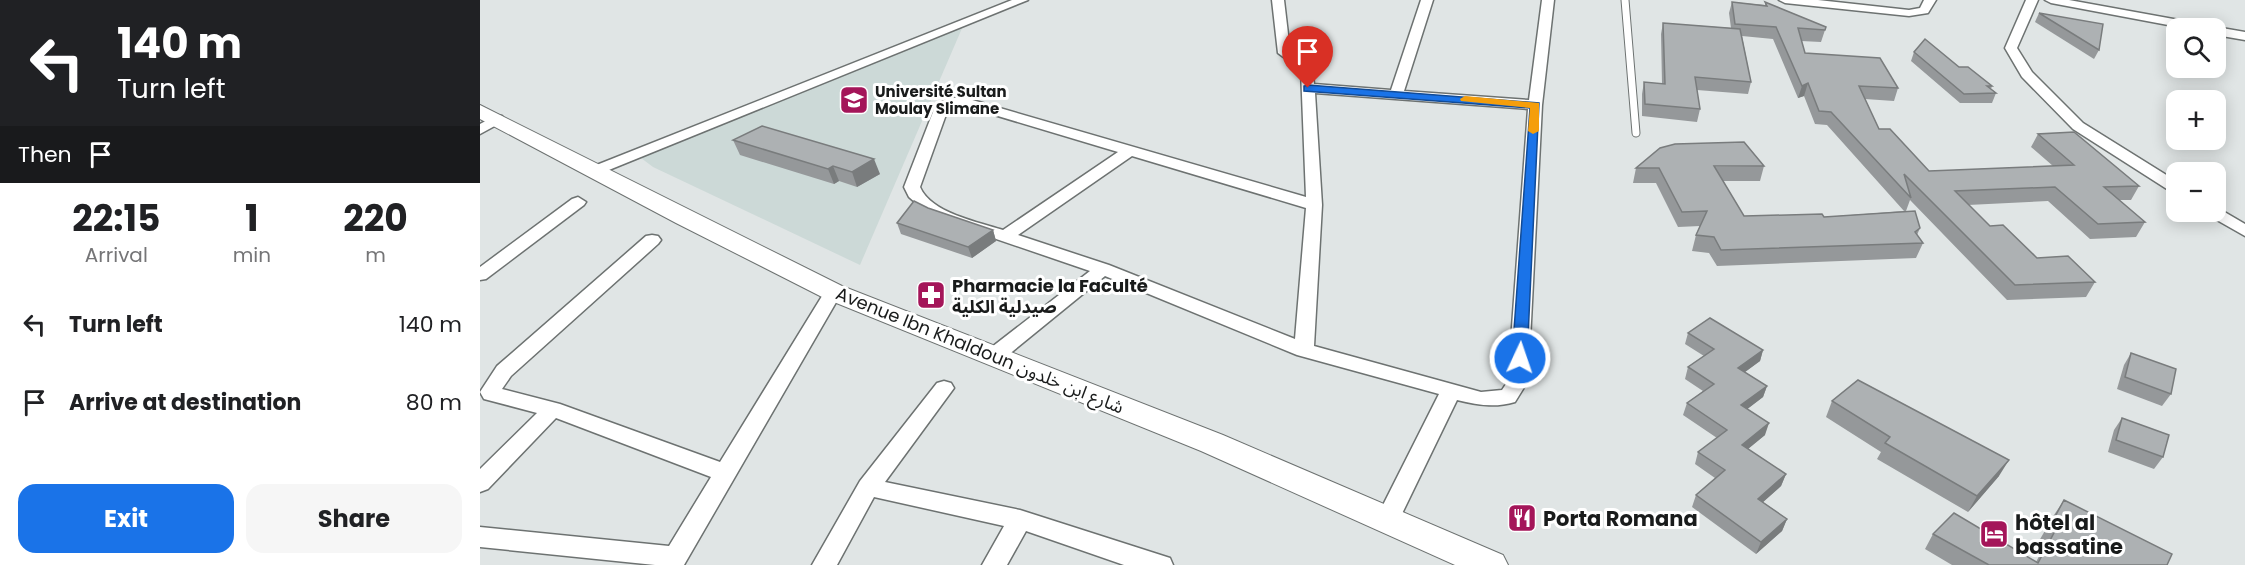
<!DOCTYPE html>
<meta charset="utf-8">
<style>
body{margin:0;font-family:Poppins,"Noto Sans Arabic",sans-serif;background:#f6f6f6;color:#202124;height:100vh;display:flex;flex-direction:column;font-size:22px;white-space:nowrap}
*{box-sizing:border-box;margin:0}
p{font-size:20px;color:#757577}
.icon{flex:none;width:33px;height:33px;fill:none;stroke:currentColor;stroke-width:2;stroke-linecap:round;stroke-linejoin:round}
.map{position:relative;flex:1;overflow:hidden}
.drawer{display:flex;flex-direction:column;background:#fff;width:480px}
.drawer>*{flex:none}
.top-card{background:#202124;color:#fff;overflow:hidden}
.controls{position:absolute;left:1686px;top:18px;display:grid;gap:12px}
.controls a{display:grid;place-items:center;width:60px;height:60px;border-radius:12px;background:#fff;box-shadow:0 3px 15px #0003;font-size:30px}
.pin{position:absolute;display:grid;place-items:center;width:51px;height:51px;color:#fff;margin:-62px -26px;border-radius:50% 50% 50% 0;rotate:-45deg;box-shadow:0 0 6px #0007}
.pin .icon{rotate:45deg}
.me{position:absolute;width:66px;margin:-33px;rotate:3deg;stroke-linejoin:round;filter:drop-shadow(0 0 4px #0008)}
.turn{display:flex;align-items:center;gap:21px;height:126px;padding:0 18px;font-size:27px}
.turn .icon{width:78px;height:78px;stroke-width:2.5}
.turn b{display:block;font-size:42px;line-height:51px}
.then{display:flex;align-items:center;height:57px;padding:0 18px;background:#0003;gap:12px;font-size:22px}
.eta{display:flex;justify-content:space-evenly;align-items:center;height:102px;text-align:center}
.eta b{font-size:36px;font-weight:700;line-height:42px}
.button{display:flex;gap:12px;margin-top:auto;padding:12px 18px}
.button a{flex:1;height:69px;border-radius:18px;background:#1a73e8;color:#fff;font-size:24px;font-weight:700;line-height:69px;text-align:center}
.button a+a{background:#f6f6f6;color:#202124}
ul{padding:0;list-style:none}
li{display:flex;align-items:center;gap:18px;height:78px;padding:0 18px}
li div{flex:1}
li b{display:block;font-size:22px}
li em{font-style:normal}
main{display:flex;flex:1;min-height:0}
.map>svg:first-child{display:block}
.built{fill:#ccd9d7}
.lines{fill:none;stroke-linecap:round;stroke-linejoin:round}
.lane-casing{stroke:#6d7271;stroke-width:9}
.street-casing{stroke:#6d7271;stroke-width:3}
.secondary-casing{stroke:#6d7271;stroke-width:2}
.lane{stroke:#fff;stroke-width:7}
.street{fill:#fff;fill-rule:evenodd}
.secondary{fill:#fff;fill-rule:evenodd}
.wall{fill:#95989a}
.shaded-wall{fill:#797c7d}
.building{fill:#adb1b3;stroke:#797c7d;stroke-width:1.5}
.route{fill:#1a73e8;stroke:#114b97;stroke-width:1.5}
.slow{fill:#f59e0b}
.labels{text-anchor:middle;dominant-baseline:central;stroke-width:6;stroke-linejoin:round;paint-order:stroke}
.far-poi-label{font-size:15px;font-weight:bold;fill:#191b1b;stroke:#fff;text-anchor:start}
.poi-label{font-size:18px;font-weight:bold;fill:#191b1b;stroke:#fff;text-anchor:start}
.street-label{font-size:18px;fill:#191b1b;stroke:#fff}
.near-poi-label{font-size:21px;font-weight:bold;fill:#191b1b;stroke:#fff;text-anchor:start}
</style>
<main>
<section class="drawer">
<div class="top-card">
<div class="turn"><svg class="icon" aria-label="left" viewBox="0 0 24 24"><path d="M17 20v-9H6M10 6l-5 5 5 5"/></svg><div><b>140 m</b>Turn left</div></div>
<div class="then">Then<svg class="icon" aria-label="arrive" viewBox="0 0 24 24"><path d="M6 21V4h12l-3 4 3 4H6"/></svg></div>
</div>
<div class="eta">
<div><b>22:15</b><p>Arrival</p></div>
<div><b>1</b><p>min</p></div>
<div><b>220</b><p>m</p></div>
</div>
<ul>
<li><svg class="icon" aria-label="left" viewBox="0 0 24 24"><path d="M17 20v-9H6M10 6l-5 5 5 5"/></svg><div><b>Turn left</b></div><em>140 m</em></li>
<li><svg class="icon" aria-label="arrive" viewBox="0 0 24 24"><path d="M6 21V4h12l-3 4 3 4H6"/></svg><div><b>Arrive at destination</b></div><em>80 m</em></li>
</ul>
<div class="button"><a>Exit</a><a>Share</a></div>
</section>
<div class="map">
<svg width="1765" height="565" viewBox="0 0 1765 565">
<rect width="100%" height="100%" fill="#e0e5e5"/>
<path class="built" d="M 486,19 L 380,265 L 173,167 L 161,158 Z"/>
<g class="lines">
<g class="lane-casing">
<path id="lane" d="M 1145,0 L 1156,133"/>
</g>
<g class="street-casing">
<g id="street">
<path d="M 532,0 L 548,0 L 119,174 L 114,176 L 106,171 L 109,168 Z"/>
<path d="M 792,0 L 804,0 L 810,51 L 832,66 L 834,84 L 911,90 L 941,0 L 953,0 L 924,91 L 1049,100 L 1062,0 L 1074,0 L 1062,105 L 1048,381 L 1035,402 C 1015,408 997,405 977,400 L 916,526 L 908,528 L 900,526 L 896,519 L 959,394 L 817,355 L 625,276 L 522,360 L 515,362 L 508,360 L 505,355 L 508,350 L 610,271 L 452,217 L 429,197 L 424,187 L 455,107 L 466,99 L 482,97 L 826,197 L 821,70 L 798,53 ZM 835,93 L 1048,109 L 1028,381 L 1022,390 L 1001,392 L 834,346 L 842,205 ZM 481,105 L 638,152 L 523,230 C 498,222 451,213 440,187 L 468,109 ZM 652,156 L 826,208 L 815,339 L 629,265 L 538,235 Z"/>
<path d="M 1299,0 L 1338,0 L 1429,10 L 1440,8 L 1444,0 L 1456,0 L 1448,13 L 1429,16 L 1305,3 Z"/>
<path d="M 1546,0 L 1558,0 L 1537,48 L 1552,72 L 1603,123 L 1696,181 L 1696,193 L 1690,191 L 1593,129 L 1542,77 L 1525,48 Z"/>
<path d="M 1565,0 L 1589,0 L 1721,24 L 1727,28 L 1704,28 L 1571,3 Z"/>
<path d="M 1736,27 L 1765,32 L 1765,40 L 1736,35 L 1736,28 L 1732,28 Z"/>
<path d="M 17,115 L 22,116 L 24,119 L 22,122 L 0,134 L 0,124 Z"/>
<path d="M 98,197 L 106,202 L 104,205 L 6,279 L 0,280 L 0,267 L 92,199 Z"/>
<path d="M 1736,207 L 1765,224 L 1765,236 L 1728,215 L 1726,212 L 1736,212 Z"/>
<path d="M 172,235 L 178,236 L 181,240 L 178,244 L 31,376 L 22,389 L 80,404 L 240,462 L 347,288 L 359,288 L 362,292 L 204,565 L 175,565 L 0,547 L 0,527 L 189,546 L 231,477 L 76,418 L 8,489 L 0,492 L 0,469 L 57,413 L 4,399 L 0,392 L 17,366 L 166,236 Z"/>
<path d="M 464,381 L 471,383 L 474,388 L 405,482 L 540,510 L 690,558 L 693,565 L 644,565 L 546,531 L 527,565 L 502,565 L 524,526 L 394,497 L 357,565 L 332,565 L 380,481 L 457,383 Z"/>
</g>
</g>
<g class="secondary-casing">
<path id="secondary" d="M 0,105 L 362,286 L 743,435 L 1023,555 L 1028,565 L 975,565 L 721,451 L 344,298 L 196,223 L 0,119 Z"/>
</g>
<use href="#lane" class="lane"/>
<use href="#street" class="street"/>
<use href="#secondary" class="secondary"/>
</g>
<g class="wall">
<path d="M 1252,2 L 1285,5 L 1285,2 L 1346,27 L 1341,42 L 1321,41 L 1325,53 L 1418,88 L 1414,101 L 1385,99 L 1399,129 L 1449,171 L 1573,166 L 1551,147 L 1558,134 L 1659,186 L 1651,200 L 1639,200 L 1665,222 L 1656,237 L 1610,239 L 1568,201 L 1488,205 L 1510,226 L 1557,258 L 1615,282 L 1606,297 L 1527,300 L 1430,200 L 1426,211 L 1440,228 L 1437,235 L 1443,243 L 1436,258 L 1237,266 L 1229,253 L 1212,251 L 1216,235 L 1220,226 L 1198,227 L 1176,183 L 1153,183 L 1156,168 L 1284,166 L 1280,181 L 1243,181 L 1264,216 L 1344,217 L 1424,211 L 1347,125 L 1335,124 L 1324,96 L 1318,98 L 1293,39 L 1262,36 L 1271,82 L 1268,94 L 1217,90 L 1220,109 L 1217,122 L 1162,116 L 1162,94 L 1164,82 L 1182,84 L 1181,34 L 1183,23 L 1251,28 L 1249,13 Z"/>
<path d="M 1559,13 L 1619,50 L 1614,59 L 1555,22 Z"/>
<path d="M 1434,52 L 1479,67 L 1512,86 L 1511,89 L 1516,93 L 1512,103 L 1480,103 L 1431,61 Z"/>
<path d="M 253,140 L 400,174 L 377,187 L 359,181 L 354,184 L 260,155 Z"/>
<path d="M 448,208 L 513,230 L 516,241 L 492,258 L 421,234 L 417,223 Z"/>
<path d="M 1208,333 L 1283,350 L 1280,361 L 1265,372 L 1287,386 L 1283,397 L 1267,409 L 1285,435 L 1268,449 L 1306,474 L 1301,486 L 1283,502 L 1307,519 L 1302,531 L 1276,554 L 1212,507 L 1216,495 L 1235,478 L 1215,464 L 1218,452 L 1237,438 L 1203,415 L 1207,403 L 1223,391 L 1205,379 L 1208,367 L 1224,356 L 1205,344 Z"/>
<path d="M 1651,353 L 1691,394 L 1682,406 L 1637,389 L 1644,365 Z"/>
<path d="M 1352,401 L 1519,476 L 1488,512 L 1397,459 L 1401,452 L 1346,417 Z"/>
<path d="M 1642,418 L 1683,457 L 1674,469 L 1628,452 L 1634,430 Z"/>
<path d="M 1584,500 L 1687,565 L 1472,565 L 1445,549 L 1453,534 L 1556,562 L 1565,545 L 1559,541 L 1574,515 Z"/>
</g>
<g class="shaded-wall">
<path d="M 1328,83 L 1324,96 L 1318,98 L 1322,86 Z"/>
<path d="M 394,159 L 400,174 L 377,187 L 372,172 Z"/>
<path d="M 353,166 L 359,181 L 354,184 L 348,169 Z"/>
<path d="M 513,230 L 516,241 L 492,258 L 488,247 Z"/>
<path d="M 1283,350 L 1280,361 L 1254,380 L 1258,368 Z"/>
<path d="M 1287,386 L 1283,397 L 1257,417 L 1261,405 Z"/>
<path d="M 1289,423 L 1285,435 L 1258,457 L 1262,445 Z"/>
<path d="M 1529,460 L 1519,476 L 1488,512 L 1497,496 Z"/>
<path d="M 1306,474 L 1301,486 L 1273,511 L 1278,499 Z"/>
<path d="M 1307,519 L 1302,531 L 1276,554 L 1281,542 Z"/>
</g>
<g class="building">
<path d="M 1252,2 L 1287,6 L 1285,2 L 1346,27 L 1345,30 L 1318,28 L 1325,53 L 1400,58 L 1418,88 L 1379,86 L 1399,129 L 1410,129 L 1449,171 L 1594,165 L 1558,134 L 1594,132 L 1659,186 L 1624,187 L 1665,222 L 1618,224 L 1575,187 L 1475,191 L 1510,226 L 1523,225 L 1557,258 L 1588,256 L 1615,282 L 1535,285 L 1424,174 L 1431,198 L 1351,112 L 1339,111 L 1328,83 L 1322,86 L 1296,27 L 1255,24 Z"/>
<path d="M 1559,13 L 1623,24 L 1619,50 Z"/>
<path d="M 1183,23 L 1260,29 L 1271,82 L 1215,77 L 1220,109 L 1165,104 L 1164,82 L 1185,84 Z"/>
<path d="M 1445,39 L 1479,67 L 1488,67 L 1512,86 L 1507,86 L 1516,93 L 1484,94 L 1434,52 Z"/>
<path d="M 282,126 L 394,159 L 372,172 L 353,166 L 348,169 L 253,140 Z"/>
<path d="M 1264,142 L 1284,166 L 1234,166 L 1264,216 L 1342,214 L 1344,217 L 1435,211 L 1440,228 L 1435,232 L 1443,243 L 1241,250 L 1234,237 L 1216,235 L 1227,211 L 1202,212 L 1179,168 L 1156,168 L 1180,148 L 1195,144 Z"/>
<path d="M 434,201 L 448,208 L 513,230 L 488,247 L 417,223 Z"/>
<path d="M 1230,318 L 1283,350 L 1258,368 L 1287,386 L 1261,405 L 1289,423 L 1262,445 L 1306,474 L 1278,499 L 1307,519 L 1281,542 L 1216,495 L 1245,470 L 1218,452 L 1247,430 L 1207,403 L 1234,384 L 1208,367 L 1234,349 L 1208,333 Z"/>
<path d="M 1651,353 L 1696,369 L 1691,394 L 1645,377 Z"/>
<path d="M 1378,380 L 1529,460 L 1497,496 L 1405,443 L 1410,437 L 1352,401 Z"/>
<path d="M 1642,418 L 1689,435 L 1683,457 L 1636,440 Z"/>
<path d="M 1584,500 L 1692,554 L 1687,565 L 1509,565 L 1453,534 L 1474,513 L 1558,563 L 1576,529 L 1570,526 Z"/>
</g>
<path class="route" d="M 828,85 L 1059,103 L 1047,358 L 1045,361 L 1034,361 L 1032,358 L 1050,108 L 824,91 L 824,86 Z"/>
<path class="slow" d="M 985,96 L 1059,103 L 1059,131 L 1053,134 L 1048,131 L 1050,108 L 981,101 L 980,99 Z"/>
<defs>
<g id="university-square" transform="scale(1.5)"><rect x="-9" y="-9" width="18" height="18" rx="4" fill="#a41559" stroke="#fff"/><path d="M0-5L7-2L0 1L-7-2ZM-4 1L0 2.5L4 1V4Q0 6-4 4Z" fill="#fff"/></g>
<g id="pharmacy-square" transform="scale(1.5)"><rect x="-9" y="-9" width="18" height="18" rx="4" fill="#a41559" stroke="#fff"/><path d="M-2-6h4v4h4v4h-4v4h-4v-4h-4v-4h4Z" fill="#fff"/></g>
<g id="restaurant-square" transform="scale(1.5)"><rect x="-9" y="-9" width="18" height="18" rx="4" fill="#a41559" stroke="#fff"/><path d="M-5-6h1v4h1v-4h1v4h1v-4h1v5L-1.5 .5V6h-2V.5L-5-1ZM5-6V6H3V1.5H1.5Q1.5-4 5-6Z" fill="#fff"/></g>
<g id="hotel-square" transform="scale(1.5)"><rect x="-9" y="-9" width="18" height="18" rx="4" fill="#a41559" stroke="#fff"/><path d="M-6-4.5h1.5V1H6V5H4.5V3h-9V5H-6ZM-4 0a1.8 1.8 0 1 1 3.6 0ZM.5 0V-2.5h3Q6-2.5 6 0Z" fill="#fff"/></g>
</defs>
<g fill-rule="evenodd">
<use href="#university-square" x="374" y="100"/>
<use href="#pharmacy-square" x="451" y="295"/>
<use href="#restaurant-square" x="1042" y="518"/>
<use href="#hotel-square" x="1514" y="534"/>
</g>
<g class="labels">
<g class="far-poi-label">
<text x="395" y="91">Université Sultan<tspan x="395" dy="17">Moulay Slimane</tspan></text>
</g>
<g class="poi-label">
<text x="472" y="285">Pharmacie la Faculté<tspan x="472" dy="21">صيدلية الكلية</tspan></text>
</g>
<g class="street-label">
<text transform="translate(500 350) rotate(22)">Avenue Ibn Khaldoun شارع ابن خلدون</text>
</g>
<g class="near-poi-label">
<text x="1063" y="518">Porta Romana</text>
<text x="1535" y="522">hôtel al<tspan x="1535" dy="24">bassatine</tspan></text>
</g>
</g>
</svg>
<div class="controls">
<a><svg class="icon" aria-label="search" viewBox="0 0 24 24"><circle cx="10" cy="10" r="6"/><path d="M15 15l6 6"/></svg></a>
<a>+</a>
<a>−</a>
</div>
<div class="pin" style="left:828px;top:88px;background:#d93025"><svg class="icon" aria-label="arrive" viewBox="0 0 24 24"><path d="M6 21V4h12l-3 4 3 4H6"/></svg></div>
<svg class="me" style="left:1040px;top:358px" viewBox="-20 -20 40 40"><circle r="17" fill="#1a73e8" stroke="#fff" stroke-width="3"/><path d="M0-11L8 9 0 5-8 9z" fill="#fff"/></svg>
</div>
</main>
